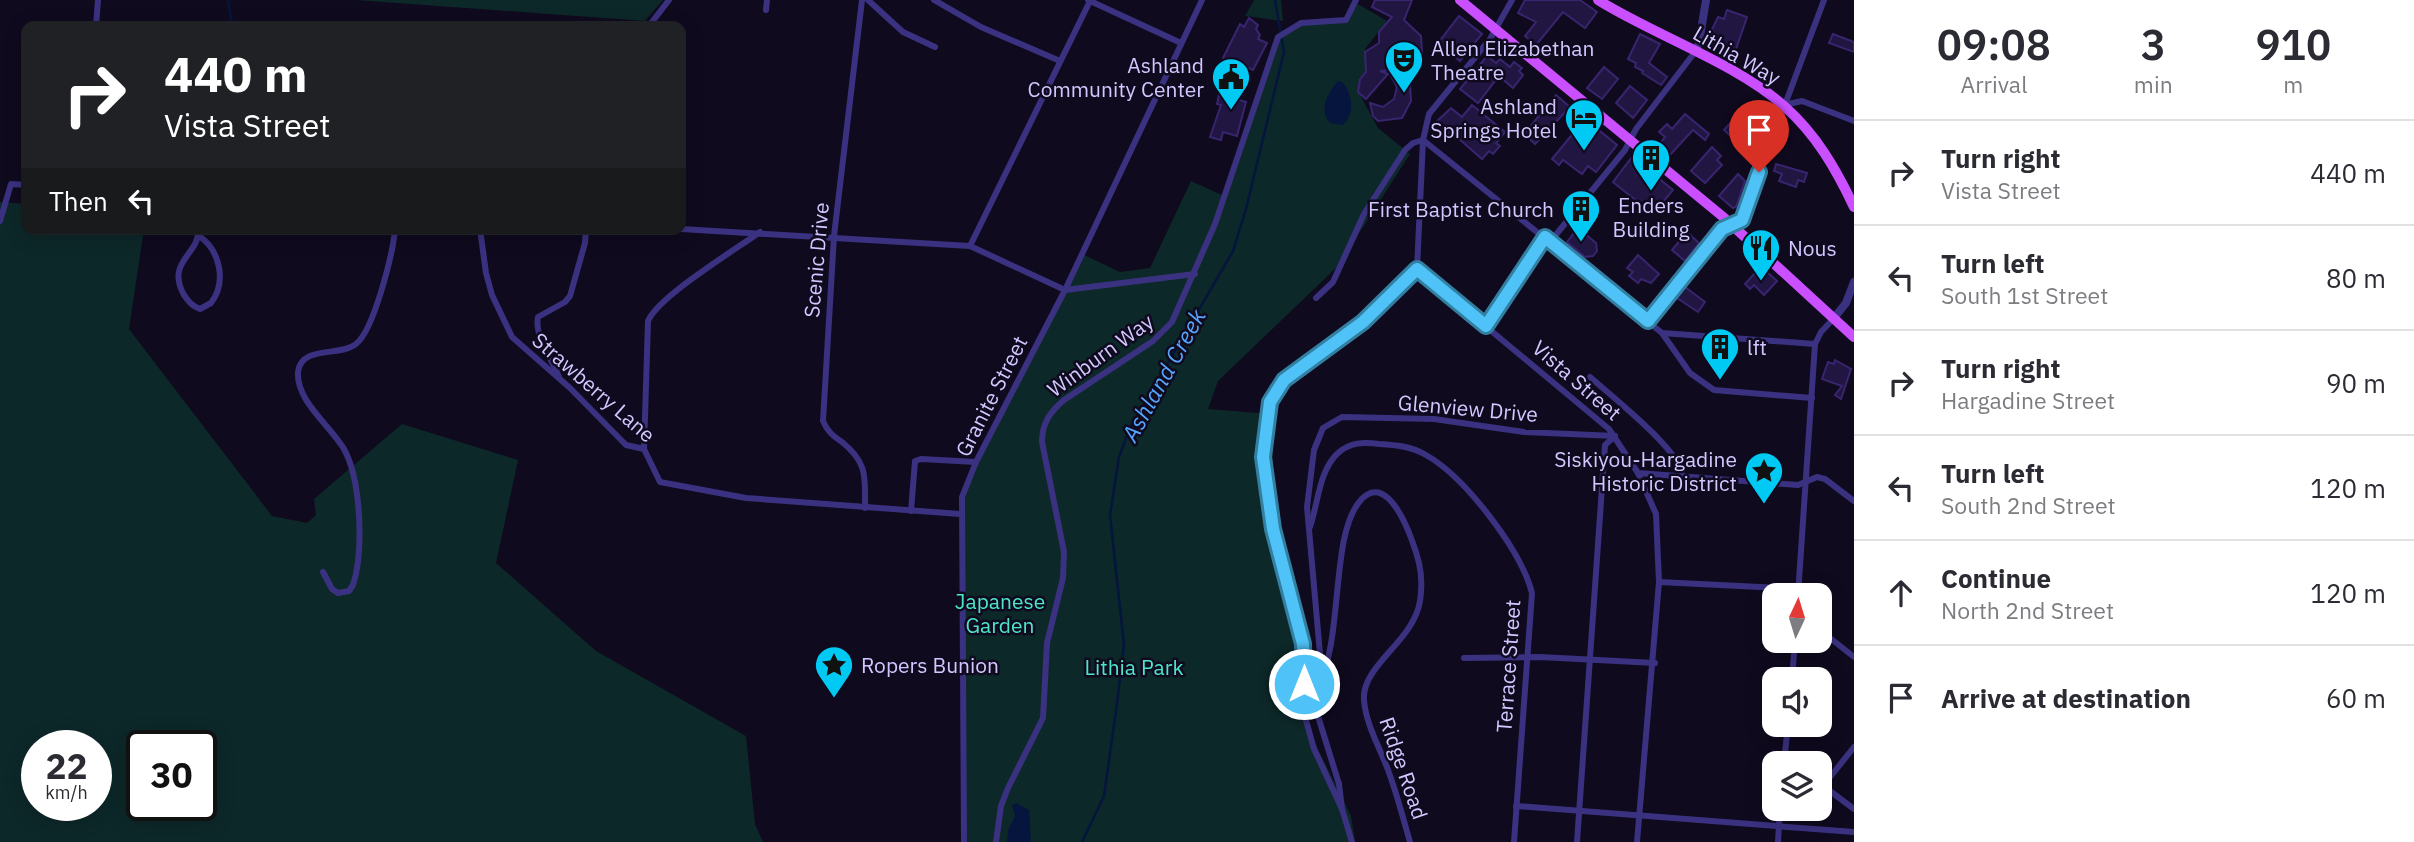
<!DOCTYPE html>
<style>
body{margin:0;font-family:"IBM Plex Sans",sans-serif;background:#f7f7f7;color:#2b2b33;height:100vh;display:flex;flex-direction:column;font-size:26px;white-space:nowrap}
*{box-sizing:border-box;margin:0}
p{font-size:23px;color:#7c7c81}
.icon{flex:none;width:38px;height:38px;fill:none;stroke:currentColor;stroke-width:2;stroke-linecap:round;stroke-linejoin:round}
.map{position:relative;flex:1;overflow:hidden}
.sheet{display:flex;flex-direction:column;background:#fff;width:560px}
.sheet>*{flex:none}
.hud{position:absolute;left:21px;top:21px;width:665px;height:214px;border-radius:14px;box-shadow:0 4px 18px #0003;background:#202124;color:#fff;overflow:hidden}
.needle{width:46px;rotate:4deg}
.tools{position:absolute;left:1762px;top:583px;display:grid;gap:14px}
.tools a{display:grid;place-items:center;width:70px;height:70px;border-radius:14px;background:#fff;box-shadow:0 4px 18px #0003;font-size:35px}
.speed{position:absolute;left:21px;top:730px;display:flex;gap:14px;font-size:35px;font-weight:700;text-align:center}
.speed>*{display:grid;place-content:center;width:91px;height:91px;border-radius:50%;background:#fff;box-shadow:0 4px 18px #0003;line-height:1}
.speed small{font-size:18px;font-weight:400}
.speed .limit{border:4px solid #111;border-radius:10px;background:#fff;color:#111}
.pin{position:absolute;display:grid;place-items:center;width:60px;height:60px;color:#fff;margin:-72px -30px;border-radius:50% 50% 50% 0;rotate:-45deg;box-shadow:0 0 7px #0007}
.pin .icon{rotate:45deg}
.me{position:absolute;width:77px;margin:-38px;rotate:0deg;stroke-linejoin:round;filter:drop-shadow(0 0 5px #0008)}
.turn{display:flex;align-items:center;gap:24px;height:147px;padding:0 28px;font-size:32px}
.turn .icon{width:91px;height:91px;stroke-width:2.5}
.turn b{display:block;font-size:49px;line-height:60px}
.then{display:flex;align-items:center;height:66px;padding:0 28px;background:#0003;gap:14px;font-size:26px}
.eta{display:flex;justify-content:space-evenly;align-items:center;height:119px;text-align:center}
.eta b{font-size:42px;font-weight:600;line-height:49px}
ul{padding:0;list-style:none}
li{display:flex;align-items:center;gap:21px;height:105px;padding:0 28px;border-top:2px solid #e1e1e2}
li div{flex:1}
li b{display:block;font-size:26px}
li em{font-style:normal}
main{display:flex;flex:1;min-height:0}
.map>svg:first-child{display:block}
.green{fill:#0d2829;fill-rule:evenodd}
.water{fill:#05153d}
.lines{fill:none;stroke-linecap:round;stroke-linejoin:round}
.stream{stroke:#05153d;stroke-width:2.5}
.building{fill:#211541;stroke:#39256f;stroke-width:2}
.minor{stroke:#3a3281;stroke-width:6}
.tertiary{stroke:#3a3281;stroke-width:8}
.primary{stroke:#ca4fff;stroke-width:10}
.route-casing{stroke:#337fa1;stroke-width:18}
.route{stroke:#4fc3f7;stroke-width:12}
.labels{text-anchor:middle;dominant-baseline:central;stroke-width:5;stroke-linejoin:round;paint-order:stroke}
.poi-label{font-size:21px;fill:#d2c8ff;stroke:#0f0a1e;text-anchor:start}
.street-label{font-size:21px;fill:#d2c8ff;stroke:#0f0a1e}
.park-label{font-size:21px;fill:#4ce7cb;stroke:#0f0a1e}
.water-label{font-size:23px;font-style:italic;fill:#56a5ff;stroke:#0f0a1e}
</style>
<main>
<div class="map">
<svg width="1854" height="842" viewBox="0 0 1854 842">
<rect width="100%" height="100%" fill="#0f0a1e"/>
<g class="green">
<path d="M 356,0 L 663,0 L 645,21 Z"/>
<path d="M 1254,0 L 1281,0 L 1283,21 L 1245,16 Z"/>
<path d="M 1358,4 L 1387,21 L 1365,49 L 1366,71 L 1359,78 L 1359,93 L 1378,128 L 1410,154 L 1338,266 L 1218,381 L 1208,409 L 1272,414 L 1273,493 L 1284,565 L 1303,625 L 1309,656 L 1308,720 L 1312,737 L 1351,816 L 1355,842 L 964,842 L 962,496 L 1082,254 L 1120,272 L 1150,268 L 1191,181 L 1224,196 L 1278,37 L 1296,25 L 1345,20 Z"/>
<path d="M 0,202 L 26,204 L 26,229 L 144,229 L 129,329 L 272,516 L 307,523 L 316,515 L 314,499 L 402,424 L 518,460 L 496,563 L 596,651 L 746,736 L 755,824 L 763,842 L 0,842 ZM 37,746 L 96,746 L 96,805 L 37,805 ZM 142,746 L 201,746 L 201,805 L 142,805 Z"/>
</g>
<g class="water">
<path d="M 1338,81 L 1342,82 C 1353,94 1355,113 1343,125 L 1330,123 C 1318,110 1328,92 1338,81 Z"/>
<path d="M 1016,803 L 1029,810 L 1031,842 L 1007,842 L 1008,830 L 1015,816 L 1012,805 Z"/>
</g>
<g class="lines">
<g class="stream">
<path d="M 228,0 L 232,26"/>
<path d="M 1082,842 L 1104,796 L 1116,711 L 1124,645 L 1110,515 L 1119,457 L 1129,430 L 1233,251 L 1246,209 L 1284,52 L 1275,0"/>
</g>
</g>
<g class="building">
<path d="M 1375,0 L 1412,0 L 1404,20 L 1421,36 L 1422,52 L 1412,69 L 1380,71 L 1388,74 L 1366,99 L 1358,92 L 1360,79 L 1366,72 L 1365,52 L 1379,43 L 1379,32 L 1392,17 L 1372,7 Z"/>
<path d="M 1525,0 L 1580,0 L 1597,12 L 1585,28 L 1563,12 L 1536,45 L 1525,36 L 1536,22 L 1518,13 Z"/>
<path d="M 1727,10 L 1747,17 L 1734,55 L 1705,44 L 1718,17 L 1724,19 Z"/>
<path d="M 1459,16 L 1482,34 L 1460,61 L 1438,43 Z"/>
<path d="M 1249,18 L 1258,25 L 1256,29 L 1260,35 L 1258,39 L 1267,43 L 1253,70 L 1244,66 L 1240,69 L 1223,58 L 1240,24 L 1244,27 Z"/>
<path d="M 1640,34 L 1660,44 L 1649,63 L 1667,77 L 1661,85 L 1642,73 L 1643,71 L 1635,67 L 1636,63 L 1628,59 Z"/>
<path d="M 1833,34 L 1854,42 L 1854,52 L 1829,43 Z"/>
<path d="M 1487,56 L 1496,63 L 1500,59 L 1510,67 L 1514,62 L 1522,68 L 1519,71 L 1523,75 L 1513,88 L 1499,76 L 1478,103 L 1460,89 Z"/>
<path d="M 1604,67 L 1618,79 L 1602,99 L 1587,88 Z"/>
<path d="M 1390,74 L 1410,84 L 1411,101 L 1402,118 L 1378,121 L 1373,116 L 1370,103 L 1383,107 L 1394,99 L 1397,87 Z"/>
<path d="M 1630,86 L 1647,100 L 1633,118 L 1616,103 Z"/>
<path d="M 1219,94 L 1246,102 L 1237,136 L 1223,132 L 1221,140 L 1210,137 L 1221,105 L 1217,104 Z"/>
<path d="M 1556,95 L 1570,107 L 1535,144 L 1524,134 Z"/>
<path d="M 1472,105 L 1505,132 L 1496,143 L 1500,146 L 1493,154 L 1489,151 L 1482,159 L 1450,131 L 1448,134 L 1435,123 L 1451,108 L 1462,117 Z"/>
<path d="M 1685,114 L 1709,134 L 1705,140 L 1693,130 L 1669,156 L 1658,146 L 1665,137 L 1659,132 L 1667,124 L 1672,129 Z"/>
<path d="M 1585,119 L 1617,145 L 1596,172 L 1588,166 L 1582,174 L 1563,160 L 1559,165 L 1552,159 Z"/>
<path d="M 1734,119 L 1760,141 L 1754,157 L 1724,130 Z"/>
<path d="M 1712,147 L 1721,156 L 1717,160 L 1722,165 L 1705,183 L 1691,171 Z"/>
<path d="M 1632,157 L 1673,190 L 1653,214 L 1613,182 Z"/>
<path d="M 1776,164 L 1807,173 L 1804,182 L 1798,180 L 1796,187 L 1779,181 L 1782,174 L 1774,171 Z"/>
<path d="M 1738,174 L 1745,181 L 1736,207 L 1733,208 L 1719,196 Z"/>
<path d="M 1578,228 L 1596,243 L 1597,251 L 1593,256 L 1585,257 L 1567,242 Z"/>
<path d="M 1687,232 L 1699,243 L 1685,261 L 1672,250 Z"/>
<path d="M 1638,255 L 1659,274 L 1651,283 L 1641,279 L 1638,283 L 1629,276 L 1633,272 L 1627,268 Z"/>
<path d="M 1756,272 L 1762,277 L 1767,272 L 1777,281 L 1764,295 L 1754,285 L 1750,289 L 1745,284 Z"/>
<path d="M 1685,287 L 1705,302 L 1698,312 L 1677,298 Z"/>
<path d="M 1835,360 L 1851,369 L 1841,399 L 1835,395 L 1842,386 L 1822,379 L 1828,362 L 1834,364 Z"/>
</g>
<g class="lines">
<g class="minor">
<path d="M 862,0 L 834,236 L 823,421 C 827,431 833,436 842,442 C 868,463 865,477 865,508"/>
<path d="M 868,0 L 903,32 L 935,47"/>
<path d="M 934,0 L 981,27 L 1060,61"/>
<path d="M 1088,0 L 1181,43"/>
<path d="M 766,10 L 767,0"/>
<path d="M 96,26 L 98,0"/>
<path d="M 649,26 L 669,0"/>
<path d="M 1784,105 L 1802,101 L 1854,121"/>
<path d="M 1423,140 L 1662,333 L 1815,344"/>
<path d="M 0,221 L 11,184 L 26,185"/>
<path d="M 198,229 C 201,254 165,261 184,295 C 189,302 192,306 200,309 L 211,303 C 227,282 220,250 199,236"/>
<path d="M 480,229 L 486,273 L 492,295 L 512,337 L 570,388 L 626,445 L 644,449"/>
<path d="M 681,229 L 970,246 L 1065,290 L 1195,274"/>
<path d="M 760,232 C 735,250 659,296 648,321 L 644,449 L 660,482 L 746,498 L 960,514"/>
<path d="M 1550,242 L 1625,150 L 1636,129 L 1695,52"/>
<path d="M 970,246 L 1090,1"/>
<path d="M 1417,269 L 1609,429 L 1638,473 L 1798,485 L 1817,477 L 1825,479 L 1854,501"/>
<path d="M 1316,298 L 1333,282 L 1364,214 L 1405,150 L 1413,143 L 1423,140 L 1429,114 L 1490,39 L 1512,0"/>
<path d="M 1648,321 L 1722,229 L 1742,220 L 1824,0"/>
<path d="M 1486,326 L 1545,237"/>
<path d="M 1662,333 L 1690,373 L 1714,390 L 1812,398"/>
<path d="M 559,377 C 552,359 534,336 538,317 L 565,302 L 570,296 L 585,243 L 586,229"/>
<path d="M 1590,377 C 1609,394 1684,453 1682,476"/>
<path d="M 911,511 L 915,461 L 921,459 L 976,462"/>
<path d="M 1310,527 C 1318,504 1319,470 1338,453 C 1350,442 1364,442 1379,444 C 1395,445 1411,446 1426,455 C 1465,477 1521,550 1532,593 L 1514,842"/>
<path d="M 323,572 L 332,589 L 338,593 L 349,591 L 353,585 C 364,551 361,480 344,449 C 330,425 296,401 298,372 C 301,345 340,357 356,344 C 374,330 393,253 395,229"/>
<path d="M 1659,582 L 1798,589"/>
<path d="M 1798,595 L 1815,344 L 1821,332 L 1834,318"/>
<path d="M 1820,630 L 1854,657"/>
<path d="M 1464,658 L 1540,657 L 1655,663"/>
<path d="M 1792,679 L 1795,640"/>
<path d="M 1318,687 C 1344,637 1330,536 1360,501 C 1389,467 1414,542 1419,563 C 1422,576 1422,588 1420,601 C 1414,641 1361,666 1364,700 C 1366,725 1380,748 1388,770 C 1397,794 1403,818 1410,842"/>
<path d="M 1784,763 L 1788,724"/>
<path d="M 1822,785 L 1854,809"/>
<path d="M 1823,786 L 1854,747"/>
<path d="M 1516,806 L 1854,832"/>
<path d="M 1342,809 L 1314,749 L 1304,713 L 1303,644 L 1273,529 L 1263,457 L 1268,412 L 1273,393 L 1284,380 L 1363,322 L 1417,269 L 1423,140"/>
<path d="M 964,842 L 962,497 L 976,462 L 1065,290 L 1202,0"/>
<path d="M 996,842 L 1001,806 L 1008,788 L 1043,718 L 1047,643 L 1063,578 L 1064,552 L 1042,442 C 1042,423 1050,412 1064,400 L 1153,341 L 1172,322 L 1215,224 L 1278,37 L 1301,23 L 1346,20 L 1356,0"/>
<path d="M 1352,842 L 1342,809 L 1339,784 L 1317,713 L 1320,654 L 1307,507 L 1314,450 L 1323,428 L 1342,417 L 1434,419 L 1524,432 L 1615,436"/>
<path d="M 1577,842 L 1605,445 L 1615,436"/>
<path d="M 1637,842 L 1659,582 L 1656,514 L 1638,473"/>
<path d="M 1778,842 L 1780,808"/>
</g>
<g class="tertiary">
<path d="M 1695,52 L 1699,43 L 1706,0"/>
<path d="M 1834,318 L 1846,303 L 1854,282"/>
</g>
<g class="primary">
<path d="M 1460,0 L 1722,216 L 1854,337"/>
<path d="M 1598,0 C 1654,35 1736,63 1784,106 C 1816,134 1836,169 1854,207"/>
</g>
</g>
<g class="lines">
<g class="route-casing">
<path id="route" d="M 1304,684 L 1303,644 L 1273,529 L 1263,457 L 1270,402 L 1284,380 L 1363,322 L 1417,269 L 1486,326 L 1545,237 L 1648,321 L 1722,229 L 1742,220 L 1759,172"/>
</g>
<use href="#route" class="route"/>
</g>
<defs>
<g id="theatre-pin" transform="scale(2.0125)"><path d="M0 17L-7.5 6A9.5 9.5 0 1 1 7.5 6Z" fill="#00c9f3" stroke="#0f0a1e"/><path d="M-5-5.5Q0-4 5-5.5V0Q5 5 0 6Q-5 5-5 0ZM-3.3-2.5H-1v1.5H-3.3ZM1-2.5H3.3v1.5H1ZM-2.8 1Q0 5.5 2.8 1Z" fill="#111"/></g>
<g id="civic-pin" transform="scale(2.0125)"><path d="M0 17L-7.5 6A9.5 9.5 0 1 1 7.5 6Z" fill="#00c9f3" stroke="#0f0a1e"/><path d="M-.6-6.5H3V-4.5H.6V-3L4-1V1h2V6H-6V1h2V-1L-.6-3ZM-1.2 2.5V6h2.4V2.5Z" fill="#111"/></g>
<g id="hotel-pin" transform="scale(2.0125)"><path d="M0 17L-7.5 6A9.5 9.5 0 1 1 7.5 6Z" fill="#00c9f3" stroke="#0f0a1e"/><path d="M-6-4.5h1.5V1H6V5H4.5V3h-9V5H-6ZM-4 0a1.8 1.8 0 1 1 3.6 0ZM.5 0V-2.5h3Q6-2.5 6 0Z" fill="#111"/></g>
<g id="building-pin" transform="scale(2.0125)"><path d="M0 17L-7.5 6A9.5 9.5 0 1 1 7.5 6Z" fill="#00c9f3" stroke="#0f0a1e"/><path d="M-4-6H4V6H1V3H-1V6H-4ZM-2.5-4.3h1.7v1.8h-1.7ZM.8-4.3h1.7v1.8H.8ZM-2.5-1h1.7V.8h-1.7ZM.8-1h1.7V.8H.8Z" fill="#111"/></g>
<g id="restaurant-pin" transform="scale(2.0125)"><path d="M0 17L-7.5 6A9.5 9.5 0 1 1 7.5 6Z" fill="#00c9f3" stroke="#0f0a1e"/><path d="M-5-6h1v4h1v-4h1v4h1v-4h1v5L-1.5 .5V6h-2V.5L-5-1ZM5-6V6H3V1.5H1.5Q1.5-4 5-6Z" fill="#111"/></g>
<g id="sight-pin" transform="scale(2.0125)"><path d="M0 17L-7.5 6A9.5 9.5 0 1 1 7.5 6Z" fill="#00c9f3" stroke="#0f0a1e"/><path d="M0-6L1.8-2.2L6-1.7L2.9 1.2L3.7 5.4L0 3.3L-3.7 5.4L-2.9 1.2L-6-1.7L-1.8-2.2Z" fill="#111"/></g>
</defs>
<g fill-rule="evenodd">
<use href="#theatre-pin" x="1404" y="60"/>
<use href="#civic-pin" x="1231" y="77"/>
<use href="#hotel-pin" x="1584" y="118"/>
<use href="#building-pin" x="1651" y="158"/>
<use href="#building-pin" x="1581" y="209"/>
<use href="#restaurant-pin" x="1761" y="248"/>
<use href="#building-pin" x="1720" y="347"/>
<use href="#sight-pin" x="1764" y="471"/>
<use href="#sight-pin" x="834" y="665"/>
</g>
<g class="labels">
<g class="poi-label">
<text x="1431" y="48">Allen Elizabethan<tspan x="1431" dy="24">Theatre</tspan></text>
<text x="1204" y="65" text-anchor="end">Ashland<tspan x="1204" dy="24">Community Center</tspan></text>
<text x="1557" y="106" text-anchor="end">Ashland<tspan x="1557" dy="24">Springs Hotel</tspan></text>
<text x="1651" y="205" text-anchor="middle">Enders<tspan x="1651" dy="24">Building</tspan></text>
<text x="1554" y="209" text-anchor="end">First Baptist Church</text>
<text x="1788" y="248">Nous</text>
<text x="1747" y="347">lft</text>
<text x="1737" y="459" text-anchor="end">Siskiyou-Hargadine<tspan x="1737" dy="24">Historic District</tspan></text>
<text x="861" y="665">Ropers Bunion</text>
</g>
<g class="street-label">
<text transform="translate(1737 55) rotate(30)">Lithia Way</text>
<text transform="translate(816 260) rotate(-85)">Scenic Drive</text>
<text transform="translate(1100 355) rotate(-36)">Winburn Way</text>
<text transform="translate(1577 380) rotate(41)">Vista Street</text>
<text transform="translate(594 387) rotate(41)">Strawberry Lane</text>
<text transform="translate(991 396) rotate(-63)">Granite Street</text>
<text transform="translate(1468 408) rotate(5)">Glenview Drive</text>
<text transform="translate(1508 666) rotate(-86)">Terrace Street</text>
<text transform="translate(1404 768) rotate(71)">Ridge Road</text>
</g>
<g class="park-label">
<text x="1000" y="601">Japanese<tspan x="1000" dy="24">Garden</tspan></text>
<text x="1134" y="667">Lithia Park</text>
</g>
<g class="water-label">
<text transform="translate(1163 375) rotate(-61)">Ashland Creek</text>
</g>
</g>
</svg>
<div class="tools">
<a><svg class="needle" viewBox="-14 -14 28 28"><path d="M0-13l5 13h-10z" fill="#e53935"/><path d="M0 13l5-13h-10z" fill="#7c7c81"/></svg></a>
<a><svg class="icon" aria-label="sound" viewBox="0 0 24 24"><path d="M4 9h4l5-4v14l-5-4H4zM17 9q2 3 0 6"/></svg></a>
<a><svg class="icon" aria-label="layers" viewBox="0 0 24 24"><path d="M12 4l9 5-9 5-9-5zM3 14l9 5 9-5"/></svg></a>
</div>
<div class="speed"><div>22<small>km/h</small></div><div class="limit">30</div></div>
<div class="pin" style="left:1759px;top:172px;background:#d93025"><svg class="icon" aria-label="arrive" viewBox="0 0 24 24"><path d="M6 21V4h12l-3 4 3 4H6"/></svg></div>
<svg class="me" style="left:1304px;top:684px" viewBox="-20 -20 40 40"><circle r="17" fill="#4fc3f7" stroke="#fff" stroke-width="3"/><path d="M0-11L8 9 0 5-8 9z" fill="#fff"/></svg>
<div class="hud">
<div class="turn"><svg class="icon" aria-label="right" viewBox="0 0 24 24"><path d="M7 20v-9h11M14 6l5 5-5 5"/></svg><div><b>440 m</b>Vista Street</div></div>
<div class="then">Then<svg class="icon" aria-label="left" viewBox="0 0 24 24"><path d="M17 20v-9H6M10 6l-5 5 5 5"/></svg></div>
</div>
</div>
<section class="sheet">
<div class="eta">
<div><b>09:08</b><p>Arrival</p></div>
<div><b>3</b><p>min</p></div>
<div><b>910</b><p>m</p></div>
</div>
<ul>
<li><svg class="icon" aria-label="right" viewBox="0 0 24 24"><path d="M7 20v-9h11M14 6l5 5-5 5"/></svg><div><b>Turn right</b><p>Vista Street</p></div><em>440 m</em></li>
<li><svg class="icon" aria-label="left" viewBox="0 0 24 24"><path d="M17 20v-9H6M10 6l-5 5 5 5"/></svg><div><b>Turn left</b><p>South 1st Street</p></div><em>80 m</em></li>
<li><svg class="icon" aria-label="right" viewBox="0 0 24 24"><path d="M7 20v-9h11M14 6l5 5-5 5"/></svg><div><b>Turn right</b><p>Hargadine Street</p></div><em>90 m</em></li>
<li><svg class="icon" aria-label="left" viewBox="0 0 24 24"><path d="M17 20v-9H6M10 6l-5 5 5 5"/></svg><div><b>Turn left</b><p>South 2nd Street</p></div><em>120 m</em></li>
<li><svg class="icon" aria-label="ahead" viewBox="0 0 24 24"><path d="M12 20V5M6 11l6-6 6 6"/></svg><div><b>Continue</b><p>North 2nd Street</p></div><em>120 m</em></li>
<li><svg class="icon" aria-label="arrive" viewBox="0 0 24 24"><path d="M6 21V4h12l-3 4 3 4H6"/></svg><div><b>Arrive at destination</b></div><em>60 m</em></li>
</ul>
</section>
</main>
